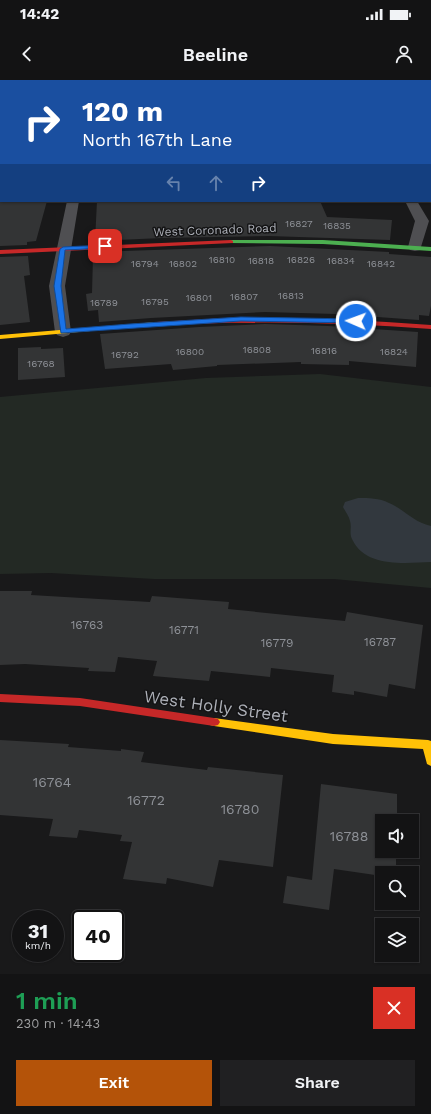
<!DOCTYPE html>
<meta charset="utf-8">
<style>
body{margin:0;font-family:"Work Sans",sans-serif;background:#202022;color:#f1f3f6;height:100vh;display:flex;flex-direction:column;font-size:15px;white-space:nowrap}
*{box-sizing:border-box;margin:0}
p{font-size:13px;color:#9d9ea0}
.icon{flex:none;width:22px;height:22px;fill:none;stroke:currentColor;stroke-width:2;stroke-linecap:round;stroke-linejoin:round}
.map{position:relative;height:894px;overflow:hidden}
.side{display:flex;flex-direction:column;background:#131314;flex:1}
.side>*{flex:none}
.guide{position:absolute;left:0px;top:0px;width:431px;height:122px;box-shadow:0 1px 3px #0004,0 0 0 1px #323234;background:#1a4fa0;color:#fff;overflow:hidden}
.controls{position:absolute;left:375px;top:734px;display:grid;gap:8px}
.controls a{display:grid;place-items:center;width:44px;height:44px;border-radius:0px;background:#131314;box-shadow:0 1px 3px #0004,0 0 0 1px #323234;font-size:20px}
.speed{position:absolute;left:12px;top:830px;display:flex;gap:8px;font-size:20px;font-weight:700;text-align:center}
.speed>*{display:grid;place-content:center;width:52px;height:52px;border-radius:50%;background:#131314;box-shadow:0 1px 3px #0004,0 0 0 1px #323234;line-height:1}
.speed small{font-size:10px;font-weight:400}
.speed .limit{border:2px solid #111;border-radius:6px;background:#fff;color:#111}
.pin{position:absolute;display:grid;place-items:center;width:34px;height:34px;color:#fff;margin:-17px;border-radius:8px;box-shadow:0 2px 6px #0006}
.me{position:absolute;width:44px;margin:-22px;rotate:272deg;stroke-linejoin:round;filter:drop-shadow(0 0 3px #0008)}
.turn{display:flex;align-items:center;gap:14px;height:84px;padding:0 16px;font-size:18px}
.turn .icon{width:52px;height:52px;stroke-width:2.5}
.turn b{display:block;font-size:28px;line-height:34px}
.lanes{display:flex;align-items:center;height:38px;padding:0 16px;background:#0003;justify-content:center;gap:20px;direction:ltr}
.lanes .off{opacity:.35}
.round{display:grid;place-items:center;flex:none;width:42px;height:42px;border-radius:0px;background:#202022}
.summary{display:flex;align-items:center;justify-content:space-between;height:68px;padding:0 16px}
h1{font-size:24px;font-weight:600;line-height:30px;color:#1e9e55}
.action{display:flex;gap:8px;margin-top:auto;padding:8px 16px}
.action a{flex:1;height:46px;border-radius:0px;background:#b45309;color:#fff;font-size:16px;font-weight:600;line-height:46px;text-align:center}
.action a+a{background:#202022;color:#f1f3f6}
.status{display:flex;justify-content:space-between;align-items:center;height:28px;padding:0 20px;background:#131314;direction:ltr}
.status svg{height:11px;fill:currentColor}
header{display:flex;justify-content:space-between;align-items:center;height:52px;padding:0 16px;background:#131314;font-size:18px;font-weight:600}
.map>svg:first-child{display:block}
.green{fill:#232924}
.water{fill:#32383e}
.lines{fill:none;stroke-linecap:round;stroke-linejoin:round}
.stream{fill:#32383e;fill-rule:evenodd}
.building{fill:#333435}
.street{fill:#4f4f52;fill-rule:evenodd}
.fast{fill:#4caf50;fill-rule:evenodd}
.slow{fill:#ffc107;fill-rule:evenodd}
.jam{fill:#c62828;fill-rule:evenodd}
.route{fill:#1a73e8;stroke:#114b97}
.labels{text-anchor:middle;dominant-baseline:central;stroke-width:3;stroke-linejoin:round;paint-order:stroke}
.far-number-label{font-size:10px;fill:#8e9197}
.far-street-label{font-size:12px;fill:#adb0b8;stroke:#141415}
.number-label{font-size:12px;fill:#8e9197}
.near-number-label{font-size:14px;fill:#8e9197}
.near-street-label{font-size:17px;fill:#adb0b8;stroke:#141415}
</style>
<div class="status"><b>14:42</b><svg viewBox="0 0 49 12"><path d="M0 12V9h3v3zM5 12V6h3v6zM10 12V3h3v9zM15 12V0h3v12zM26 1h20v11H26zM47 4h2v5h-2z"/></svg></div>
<header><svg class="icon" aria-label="back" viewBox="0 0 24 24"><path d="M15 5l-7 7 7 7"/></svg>Beeline<svg class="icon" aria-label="person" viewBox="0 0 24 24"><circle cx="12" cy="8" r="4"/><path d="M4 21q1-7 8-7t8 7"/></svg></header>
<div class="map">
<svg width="431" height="894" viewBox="0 0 431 894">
<rect width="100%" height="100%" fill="#19191a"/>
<path class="green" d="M 320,294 L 431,307 L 431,508 L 334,499 L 154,499 L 51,493 L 0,494 L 0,317 L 206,298 Z"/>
<path class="water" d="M 358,418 C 369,418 379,418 389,423 C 405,430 413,442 431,446 L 431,482 C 405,483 365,488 352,459 C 349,453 352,447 350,441 C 349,436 345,431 343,427 L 345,422 Z"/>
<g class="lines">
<g class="stream">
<rect x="0" y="1" width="1" height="2"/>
<rect x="430" y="4" width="1" height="2"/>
</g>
</g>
<g class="building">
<path d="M 0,121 L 47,121 L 36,161 L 27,162 L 27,165 L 0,166 Z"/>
<path d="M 97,121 L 320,121 L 327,137 L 392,140 L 390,160 L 269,156 L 162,158 L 95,161 Z"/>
<path d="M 270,166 L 389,172 L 389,174 L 431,177 L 431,226 L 429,236 L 419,235 L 419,240 L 336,234 L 265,232 L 151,238 L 99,242 L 98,230 L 88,231 L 86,214 L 92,213 L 93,176 L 95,176 L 95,172 Z"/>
<path d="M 28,176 L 30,195 L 24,196 L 30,242 L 0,245 L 0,177 Z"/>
<path d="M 265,244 L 328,246 L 418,252 L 416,287 L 349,281 L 349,285 L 301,284 L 301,282 L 217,285 L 217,286 L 173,290 L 171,284 L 105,289 L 100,254 L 199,247 Z"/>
<path d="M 41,267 L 41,269 L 63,268 L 65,297 L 18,300 L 18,268 Z"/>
<path d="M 0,511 L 32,511 L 31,515 L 150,522 L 152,516 L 229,522 L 228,529 L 345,541 L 347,532 L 423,545 L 415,609 L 389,604 L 387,617 L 354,611 L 354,615 L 332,612 L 334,595 L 271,588 L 270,597 L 211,591 L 209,601 L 153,596 L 157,581 L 118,577 L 115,592 L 88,591 L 89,588 L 25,584 L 0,585 Z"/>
<path d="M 0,660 L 69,664 L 68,667 L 121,671 L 121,669 L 144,672 L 141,682 L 207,690 L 208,687 L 283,695 L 273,787 L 219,780 L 213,807 L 167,798 L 166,804 L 123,799 L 132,762 L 120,761 L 122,755 L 79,750 L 77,758 L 49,756 L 53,739 L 0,735 Z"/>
<path d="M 321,704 L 397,714 L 397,741 L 382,741 L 382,771 L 396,771 L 396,793 L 382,793 L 382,796 L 334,789 L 329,830 L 283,823 L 287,796 L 312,800 Z"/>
</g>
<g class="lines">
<g class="street">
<rect x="430" y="95" width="1" height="8"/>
<rect x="0" y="100" width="1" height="8"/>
<path d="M 67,121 L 79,121 L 65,206 L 71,252 L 69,255 L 63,257 L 57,255 L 55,252 L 49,206 Z"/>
<path d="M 405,121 L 417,121 L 429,141 L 420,170 L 415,171 L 410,170 L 408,167 L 415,141 Z"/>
</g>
<path class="fast" d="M 231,160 L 323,160 L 431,167 L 431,171 L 323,164 L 229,163 L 229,161 Z"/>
<g class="slow">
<rect x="430" y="50" width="1" height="2"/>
<rect x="0" y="54" width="1" height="2"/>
<path d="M 156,242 L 158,243 L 158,245 L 0,259 L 0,255 Z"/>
<path d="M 214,638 L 333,654 L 428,660 L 431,661 L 431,686 L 427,684 L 423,669 L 333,664 L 214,646 L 210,645 L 208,642 L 210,639 Z"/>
</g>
<g class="jam">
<path d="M 231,160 L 233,161 L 233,163 L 0,174 L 0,170 Z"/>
<path d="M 226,238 C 294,237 362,240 431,245 L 431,249 C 339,242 248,240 156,246 L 153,244 L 156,242 Z"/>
<path d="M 0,614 L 80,618 L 214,638 L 218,639 L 220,642 L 218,645 L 214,646 L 80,626 L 0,622 Z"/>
</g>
</g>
<path class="route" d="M 105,165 L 108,166 L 107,168 L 65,170 L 61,206 L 66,249 L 130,244 L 241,237 L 356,239 L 359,241 L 356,243 L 241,241 L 61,253 L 54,206 L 60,169 L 63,167 Z"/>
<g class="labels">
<g class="far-number-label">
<text x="299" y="143">16827</text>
<text x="337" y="145">16835</text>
<text x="222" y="179">16810</text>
<text x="301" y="179">16826</text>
<text x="261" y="180">16818</text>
<text x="341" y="180">16834</text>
<text x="145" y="183">16794</text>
<text x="183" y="183">16802</text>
<text x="381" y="183">16842</text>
<text x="291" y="215">16813</text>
<text x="244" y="216">16807</text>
<text x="199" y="217">16801</text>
<text x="155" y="221">16795</text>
<text x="104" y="222">16789</text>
<text x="257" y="269">16808</text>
<text x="324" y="270">16816</text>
<text x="190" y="271">16800</text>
<text x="394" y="271">16824</text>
<text x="125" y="274">16792</text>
<text x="41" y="283">16768</text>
</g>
<g class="far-street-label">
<text transform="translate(215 150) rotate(-2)">West Coronado Road</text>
</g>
<g class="number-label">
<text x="87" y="545">16763</text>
<text x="184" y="550">16771</text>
<text x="380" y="562">16787</text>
<text x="277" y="563">16779</text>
</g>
<g class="near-number-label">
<text x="52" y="702">16764</text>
<text x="146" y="720">16772</text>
<text x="240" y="729">16780</text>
<text x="349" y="756">16788</text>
</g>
<g class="near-street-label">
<text transform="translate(216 626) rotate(8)">West Holly Street</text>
</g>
</g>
</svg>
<div class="controls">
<a><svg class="icon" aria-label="sound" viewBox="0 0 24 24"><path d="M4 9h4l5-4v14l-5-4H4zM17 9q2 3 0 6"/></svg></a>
<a><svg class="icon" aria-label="search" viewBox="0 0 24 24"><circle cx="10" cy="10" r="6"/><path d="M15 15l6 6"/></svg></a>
<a><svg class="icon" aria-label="layers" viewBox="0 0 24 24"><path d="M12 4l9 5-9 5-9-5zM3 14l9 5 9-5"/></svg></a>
</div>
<div class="speed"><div>31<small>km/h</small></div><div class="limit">40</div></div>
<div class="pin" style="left:105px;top:166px;background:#d93025"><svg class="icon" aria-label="arrive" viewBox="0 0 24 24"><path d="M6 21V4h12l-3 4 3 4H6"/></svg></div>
<svg class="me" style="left:356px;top:241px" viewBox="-20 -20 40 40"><circle r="17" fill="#1a73e8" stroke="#fff" stroke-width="3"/><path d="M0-11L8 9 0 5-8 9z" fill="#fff"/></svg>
<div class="guide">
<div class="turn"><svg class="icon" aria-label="right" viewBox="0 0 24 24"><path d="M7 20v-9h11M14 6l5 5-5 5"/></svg><div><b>120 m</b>North 167th Lane</div></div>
<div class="lanes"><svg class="icon off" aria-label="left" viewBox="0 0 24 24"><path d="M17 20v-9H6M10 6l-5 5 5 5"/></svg><svg class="icon off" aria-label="ahead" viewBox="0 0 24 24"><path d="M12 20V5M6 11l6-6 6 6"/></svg><svg class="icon" aria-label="right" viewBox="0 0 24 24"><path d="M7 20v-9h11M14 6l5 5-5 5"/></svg></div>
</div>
</div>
<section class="side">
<div class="summary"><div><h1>1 min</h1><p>230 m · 14:43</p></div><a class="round" style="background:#d93025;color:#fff"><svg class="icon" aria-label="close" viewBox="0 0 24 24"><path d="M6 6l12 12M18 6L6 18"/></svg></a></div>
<div class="action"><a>Exit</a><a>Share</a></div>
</section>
